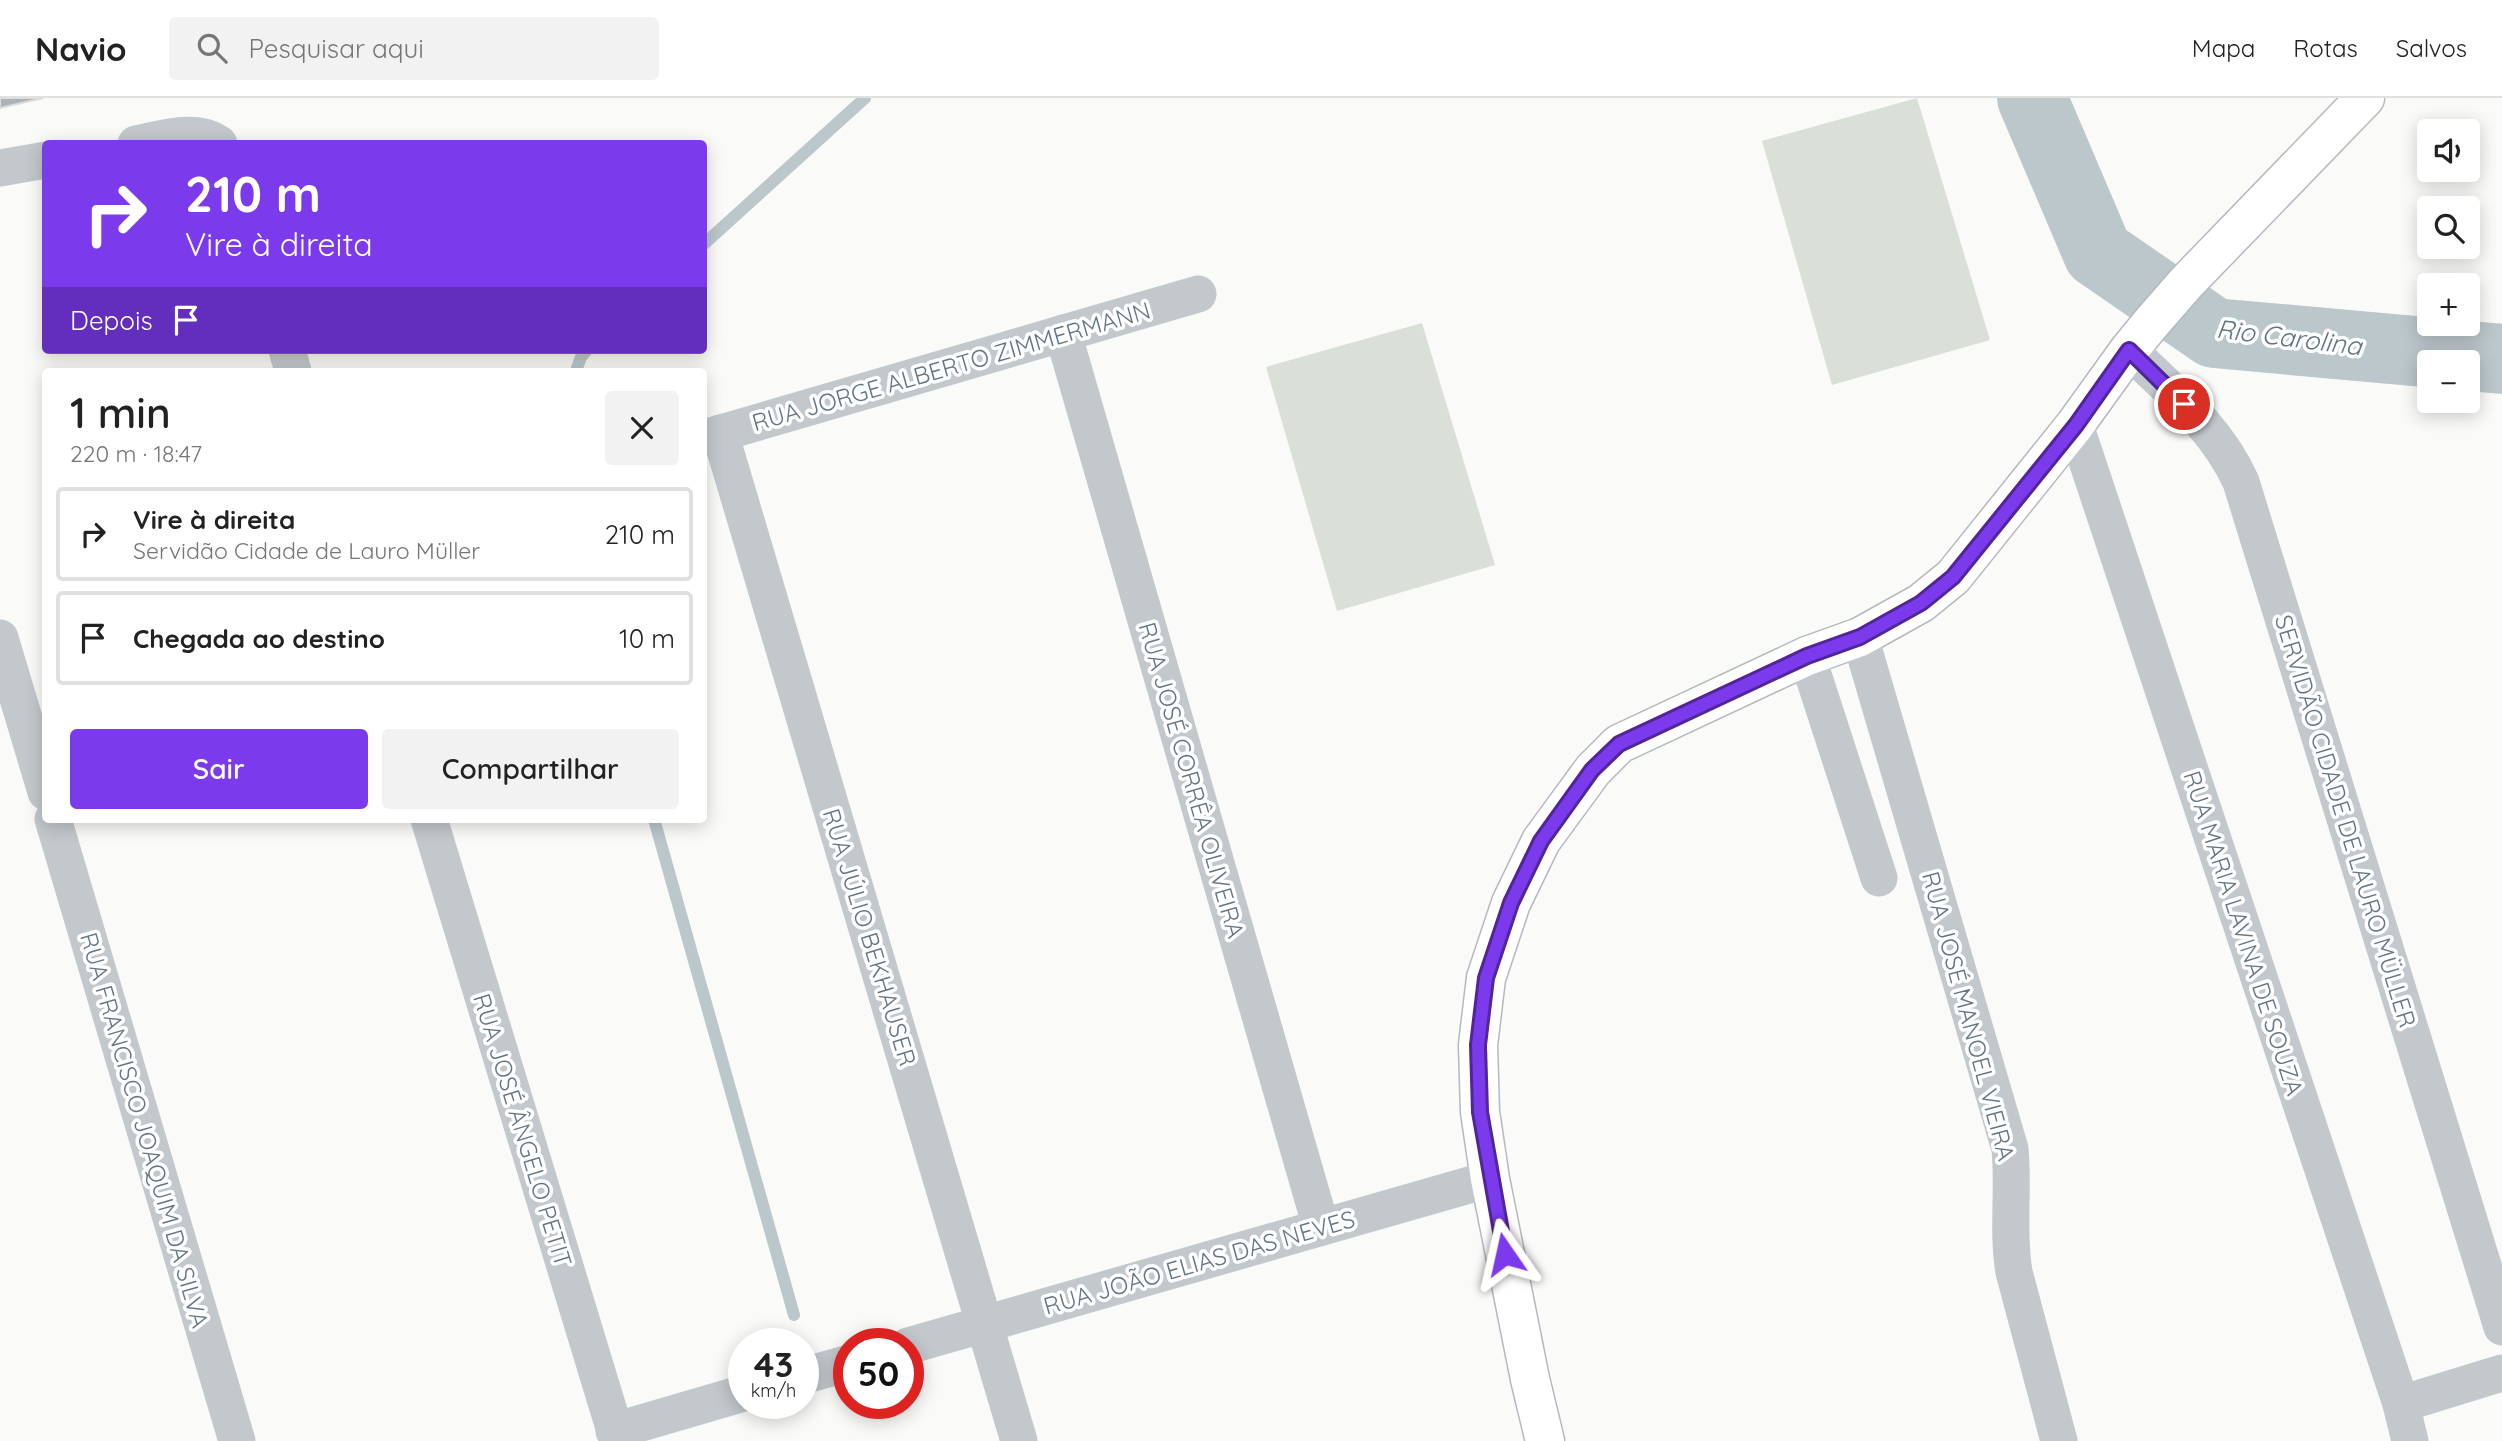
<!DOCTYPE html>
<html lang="pt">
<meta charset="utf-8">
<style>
body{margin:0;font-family:Quicksand,sans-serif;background:#f2f2f2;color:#222;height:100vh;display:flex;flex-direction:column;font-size:26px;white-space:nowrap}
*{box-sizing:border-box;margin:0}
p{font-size:23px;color:#767676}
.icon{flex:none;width:38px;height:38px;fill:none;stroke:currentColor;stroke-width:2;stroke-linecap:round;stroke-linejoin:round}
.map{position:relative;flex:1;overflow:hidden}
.drawer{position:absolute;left:42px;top:270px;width:665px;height:455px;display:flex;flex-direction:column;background:#fff;border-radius:7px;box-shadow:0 4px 18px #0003}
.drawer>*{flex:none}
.top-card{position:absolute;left:42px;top:42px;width:665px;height:214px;border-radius:7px;box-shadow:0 4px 18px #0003;background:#7c3aed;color:#fff;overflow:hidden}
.fabs{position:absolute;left:2417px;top:21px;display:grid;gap:14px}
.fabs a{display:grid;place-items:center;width:63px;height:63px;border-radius:7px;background:#fff;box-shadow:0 4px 18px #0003;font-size:35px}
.speed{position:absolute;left:728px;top:1230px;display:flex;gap:14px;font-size:35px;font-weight:700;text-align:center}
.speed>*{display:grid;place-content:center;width:91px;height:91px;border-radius:50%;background:#fff;box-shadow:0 4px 18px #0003;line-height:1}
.speed small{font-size:18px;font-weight:400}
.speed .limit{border:10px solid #d22;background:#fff;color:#111}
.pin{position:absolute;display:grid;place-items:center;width:60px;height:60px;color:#fff;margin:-30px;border:4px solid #fff;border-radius:50%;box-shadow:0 2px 7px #0007}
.me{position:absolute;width:77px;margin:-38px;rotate:349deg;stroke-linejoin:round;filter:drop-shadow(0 0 5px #0008)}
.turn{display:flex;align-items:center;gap:24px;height:147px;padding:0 28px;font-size:32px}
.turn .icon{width:91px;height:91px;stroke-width:2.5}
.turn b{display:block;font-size:49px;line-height:60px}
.then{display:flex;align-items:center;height:66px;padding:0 28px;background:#0003;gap:14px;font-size:26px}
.round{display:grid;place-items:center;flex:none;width:74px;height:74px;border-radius:7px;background:#f2f2f2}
.headline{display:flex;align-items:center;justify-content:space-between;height:119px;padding:0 28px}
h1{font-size:42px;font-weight:600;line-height:52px}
.primary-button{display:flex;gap:14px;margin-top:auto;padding:14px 28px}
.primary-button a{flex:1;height:80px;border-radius:7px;background:#7c3aed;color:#fff;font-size:28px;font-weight:600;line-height:80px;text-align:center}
.primary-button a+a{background:#f2f2f2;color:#222}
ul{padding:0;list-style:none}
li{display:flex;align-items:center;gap:21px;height:94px;margin:0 14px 10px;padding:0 14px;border:4px solid #e0e0e0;border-radius:7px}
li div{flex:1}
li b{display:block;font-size:26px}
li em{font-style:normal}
header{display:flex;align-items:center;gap:42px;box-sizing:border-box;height:98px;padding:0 35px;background:#fff;border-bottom:2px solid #e0e0e0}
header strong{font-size:33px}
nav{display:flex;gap:38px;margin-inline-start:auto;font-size:24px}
.search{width:490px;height:63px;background:#f2f2f2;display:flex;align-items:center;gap:18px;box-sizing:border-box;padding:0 24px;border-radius:7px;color:#767676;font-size:26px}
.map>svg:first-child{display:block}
.green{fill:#dadfd7}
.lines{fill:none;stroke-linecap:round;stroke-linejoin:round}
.stream{stroke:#bbc7cb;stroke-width:12}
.river{stroke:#bbc7cb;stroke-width:70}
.building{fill:#aab3b9;stroke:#dcdcda;stroke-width:2}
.secondary-casing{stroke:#b3babf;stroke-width:41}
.minor{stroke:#c3c8cc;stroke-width:37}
.secondary{stroke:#fff;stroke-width:38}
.route-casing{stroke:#51269a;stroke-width:18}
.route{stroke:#7c3aed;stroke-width:12}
.labels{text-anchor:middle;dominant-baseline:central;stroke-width:7;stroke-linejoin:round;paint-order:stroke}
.street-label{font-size:24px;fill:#657683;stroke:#fff}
.water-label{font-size:26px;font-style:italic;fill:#60757c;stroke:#fff}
</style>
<header>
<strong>Navio</strong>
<div class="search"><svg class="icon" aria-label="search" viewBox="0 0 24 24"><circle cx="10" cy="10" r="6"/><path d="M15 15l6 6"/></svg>Pesquisar aqui</div>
<nav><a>Mapa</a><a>Rotas</a><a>Salvos</a></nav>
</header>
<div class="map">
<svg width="2502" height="1343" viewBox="0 0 2502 1343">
<rect width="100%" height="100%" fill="#fafaf8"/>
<g class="green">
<path d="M 1917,0 L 1990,242 L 1832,287 L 1762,43 Z"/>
<path d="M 1422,225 L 1495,467 L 1337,513 L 1266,269 Z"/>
</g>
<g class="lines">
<g class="stream">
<path d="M 704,146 L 865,0"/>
<path d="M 576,273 L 581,259 L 587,252"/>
<path d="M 654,721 L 794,1217"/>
</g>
<path class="river" d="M 2032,0 L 2098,155 L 2214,235 L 2502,261"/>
</g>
<path class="building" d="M 0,0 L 43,0 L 0,10 Z"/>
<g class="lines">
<g class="secondary-casing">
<path id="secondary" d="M 1545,1343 L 1530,1281 L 1490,1081 L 1480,1014 L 1478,947 L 1486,880 L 1511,805 L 1541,743 L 1593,672 L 1619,646 L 1807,558 L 1860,539 L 1921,505 L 1953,479 L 2075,327 L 2129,252 L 2152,224 L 2186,185 L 2365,0"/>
</g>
<g class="minor">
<path d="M 136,46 C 162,41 196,29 219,46"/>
<path d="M 0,70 L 46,62"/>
<path d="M 1063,235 L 1321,1129"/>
<path d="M 287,252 L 293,273"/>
<path d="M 2129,252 C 2170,292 2217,330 2241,384 L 2502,1229"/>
<path d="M 2075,327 L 2401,1306 L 2410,1343"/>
<path d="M 720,335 L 1019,1343"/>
<path d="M 704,340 L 1198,196"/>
<path d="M 1860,539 L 2010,1051 C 2014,1092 2007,1133 2014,1174 L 2059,1343"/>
<path d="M 0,540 L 46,694"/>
<path d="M 1807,558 L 1879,780"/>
<path d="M 53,721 L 237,1343"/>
<path d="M 429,721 L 618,1343"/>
<path d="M 908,1248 L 1490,1081"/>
<path d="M 803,1278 L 849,1265"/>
<path d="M 2401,1306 L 2502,1275"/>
<path d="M 614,1333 L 744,1295"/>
</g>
<use href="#secondary" class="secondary"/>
</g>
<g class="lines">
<g class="route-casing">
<path id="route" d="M 1505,1156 L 1480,1014 L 1478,947 L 1486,880 L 1511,805 L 1541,743 L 1592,672 L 1619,646 L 1807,558 L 1860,539 L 1921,505 L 1953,479 L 2076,327 L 2129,252 L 2184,306"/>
</g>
<use href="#route" class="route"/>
</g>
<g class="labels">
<g class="street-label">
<text transform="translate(951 268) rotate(-16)">RUA JORGE ALBERTO ZIMMERMANN</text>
<text transform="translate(1192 682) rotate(74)">RUA JOSÉ CORRÊA OLIVEIRA</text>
<text transform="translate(2346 723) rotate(73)">SERVIDÃO CIDADE DE LAURO MÜLLER</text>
<text transform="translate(2244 835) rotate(72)">RUA MARIA LAVINA DE SOUZA</text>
<text transform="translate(870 839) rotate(73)">RUA JÚLIO BEKHAUSER</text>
<text transform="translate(1969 918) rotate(75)">RUA JOSÉ MANOEL VIEIRA</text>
<text transform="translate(145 1032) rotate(74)">RUA FRANCISCO JOAQUIM DA SILVA</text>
<text transform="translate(523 1032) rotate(73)">RUA JOSÉ ÂNGELO PETIT</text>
<text transform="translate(1199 1164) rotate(-16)">RUA JOÃO ELIAS DAS NEVES</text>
</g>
<g class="water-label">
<text transform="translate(2289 239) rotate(7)">Rio Carolina</text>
</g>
</g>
</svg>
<div class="fabs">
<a><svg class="icon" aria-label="sound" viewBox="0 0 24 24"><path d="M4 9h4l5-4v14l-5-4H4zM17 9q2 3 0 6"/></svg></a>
<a><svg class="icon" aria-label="search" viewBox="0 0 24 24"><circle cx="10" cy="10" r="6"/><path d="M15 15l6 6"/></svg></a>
<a>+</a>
<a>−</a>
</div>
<div class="speed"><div>43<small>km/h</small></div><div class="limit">50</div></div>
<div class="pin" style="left:2184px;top:306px;background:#d93025"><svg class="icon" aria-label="arrive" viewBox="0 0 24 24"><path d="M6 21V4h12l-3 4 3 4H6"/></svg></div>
<svg class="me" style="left:1505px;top:1156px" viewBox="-20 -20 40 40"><path d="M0-17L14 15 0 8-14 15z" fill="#7c3aed" stroke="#fff" stroke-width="4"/></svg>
<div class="top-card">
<div class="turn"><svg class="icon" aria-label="right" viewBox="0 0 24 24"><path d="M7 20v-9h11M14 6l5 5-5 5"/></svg><div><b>210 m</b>Vire à direita</div></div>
<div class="then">Depois<svg class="icon" aria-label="arrive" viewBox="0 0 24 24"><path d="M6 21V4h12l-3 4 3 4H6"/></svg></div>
</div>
<section class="drawer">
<div class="headline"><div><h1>1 min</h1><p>220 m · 18:47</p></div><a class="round"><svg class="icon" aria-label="close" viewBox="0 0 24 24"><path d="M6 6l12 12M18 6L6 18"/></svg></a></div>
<ul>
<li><svg class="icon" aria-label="right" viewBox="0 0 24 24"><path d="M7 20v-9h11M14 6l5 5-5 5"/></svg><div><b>Vire à direita</b><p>Servidão Cidade de Lauro Müller</p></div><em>210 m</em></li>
<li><svg class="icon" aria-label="arrive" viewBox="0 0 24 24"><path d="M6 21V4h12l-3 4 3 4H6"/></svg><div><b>Chegada ao destino</b></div><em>10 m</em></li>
</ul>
<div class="primary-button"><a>Sair</a><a>Compartilhar</a></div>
</section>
</div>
